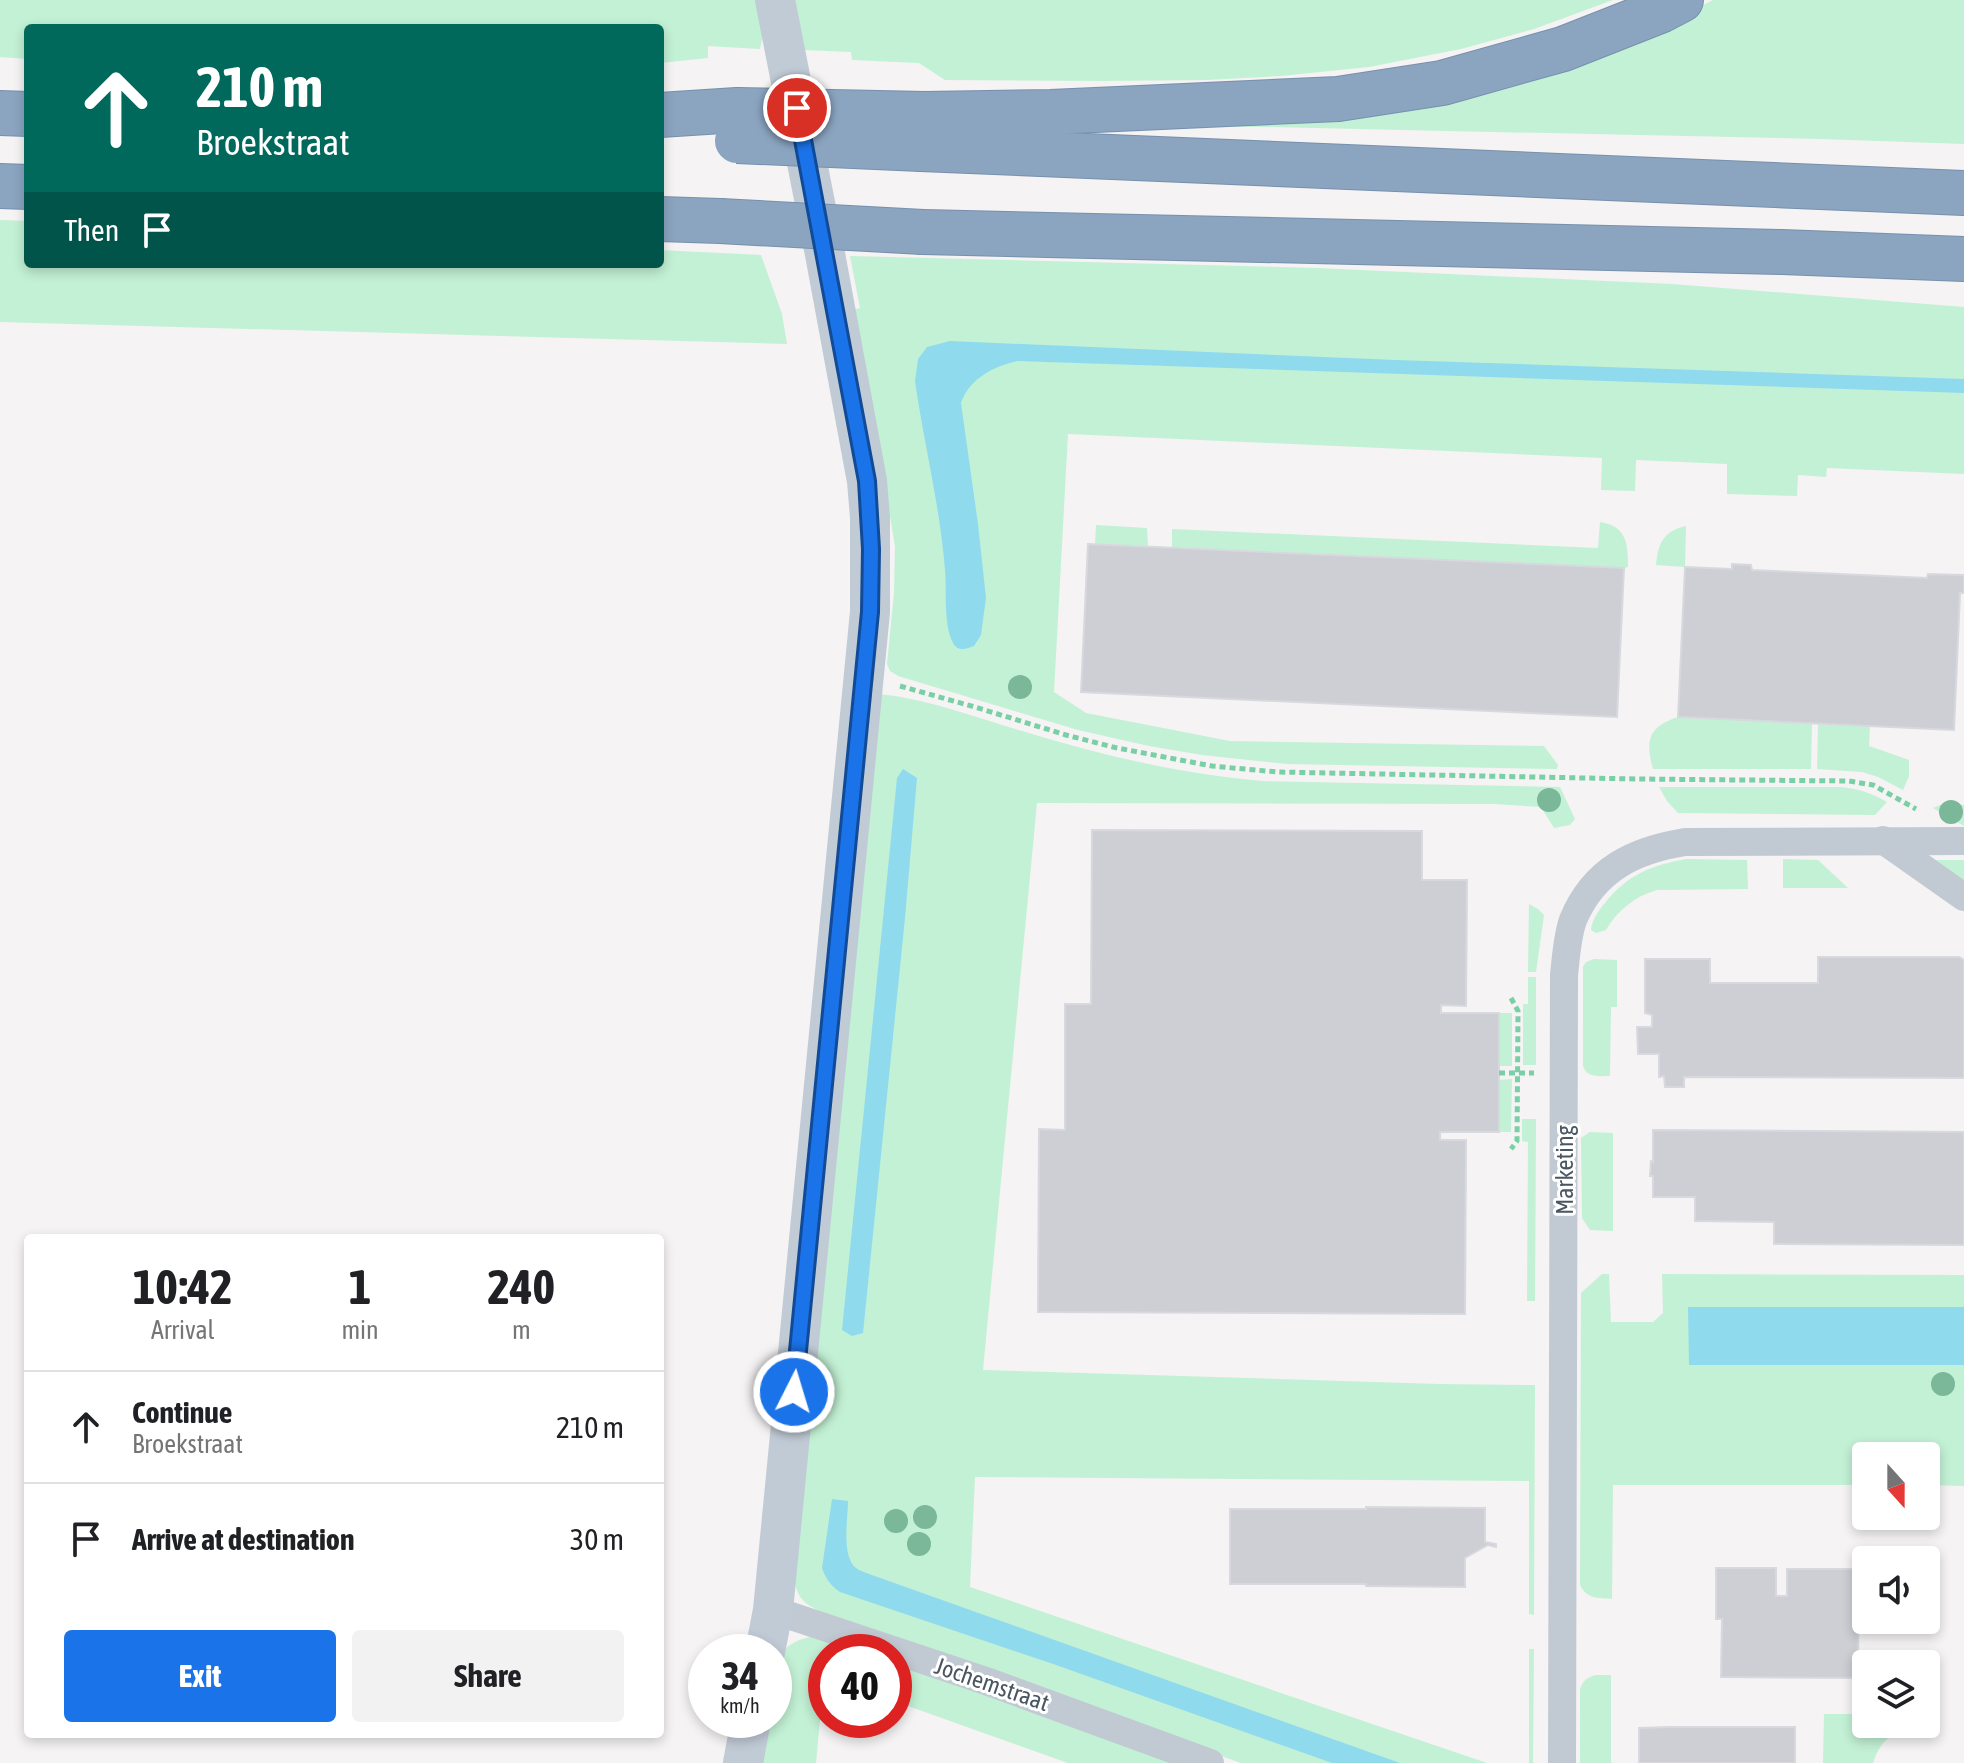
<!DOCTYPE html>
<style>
body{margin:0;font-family:"Asap Condensed",sans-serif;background:#f2f2f2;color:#202124;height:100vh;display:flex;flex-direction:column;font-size:30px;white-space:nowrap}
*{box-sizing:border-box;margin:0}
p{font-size:26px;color:#757577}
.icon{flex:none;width:44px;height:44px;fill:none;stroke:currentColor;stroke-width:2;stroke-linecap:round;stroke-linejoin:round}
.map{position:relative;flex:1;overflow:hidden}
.drawer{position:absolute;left:24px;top:1234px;width:640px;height:504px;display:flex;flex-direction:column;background:#fff;border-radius:8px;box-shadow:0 4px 12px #0003}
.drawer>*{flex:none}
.guide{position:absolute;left:24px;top:24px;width:640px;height:244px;border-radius:8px;box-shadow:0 4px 12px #0003;background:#00695c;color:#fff;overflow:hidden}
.needle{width:52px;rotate:159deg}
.controls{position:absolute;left:1852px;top:1442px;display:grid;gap:16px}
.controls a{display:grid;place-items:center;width:88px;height:88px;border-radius:8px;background:#fff;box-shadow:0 4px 12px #0003;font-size:40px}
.speed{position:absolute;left:688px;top:1634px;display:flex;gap:16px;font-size:40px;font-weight:700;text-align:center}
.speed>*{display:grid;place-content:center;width:104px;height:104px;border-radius:50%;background:#fff;box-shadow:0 4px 12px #0003;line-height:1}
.speed small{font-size:20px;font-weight:400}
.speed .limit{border:12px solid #d22;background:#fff;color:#111}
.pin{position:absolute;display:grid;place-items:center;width:68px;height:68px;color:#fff;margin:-34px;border:4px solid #fff;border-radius:50%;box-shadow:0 2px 8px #0007}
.me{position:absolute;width:88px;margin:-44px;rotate:5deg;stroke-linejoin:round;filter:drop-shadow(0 0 6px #0008)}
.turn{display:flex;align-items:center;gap:28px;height:168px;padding:0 40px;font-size:36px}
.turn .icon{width:104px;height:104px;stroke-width:2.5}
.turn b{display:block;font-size:56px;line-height:68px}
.then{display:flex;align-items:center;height:76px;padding:0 40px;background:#0003;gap:16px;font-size:30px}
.eta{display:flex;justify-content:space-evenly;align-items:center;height:136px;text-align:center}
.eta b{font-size:48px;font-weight:700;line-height:56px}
.button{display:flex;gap:16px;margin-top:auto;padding:16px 40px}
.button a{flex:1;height:92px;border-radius:8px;background:#1a73e8;color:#fff;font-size:32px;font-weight:700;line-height:92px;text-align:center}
.button a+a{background:#f2f2f2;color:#202124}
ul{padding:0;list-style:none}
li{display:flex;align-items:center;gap:24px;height:112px;padding:0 40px;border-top:2px solid #e0e0e0}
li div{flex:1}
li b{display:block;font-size:30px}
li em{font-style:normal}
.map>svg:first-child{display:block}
.green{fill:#c3f1d5}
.water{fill:#90daee}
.building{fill:#cdcfd5;stroke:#d7d9de;stroke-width:2}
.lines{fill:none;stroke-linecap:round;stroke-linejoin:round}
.highway-casing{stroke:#7690ad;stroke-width:46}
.path{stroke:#7ad0a6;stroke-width:5;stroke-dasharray:6 4;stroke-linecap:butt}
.street{stroke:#c1cad2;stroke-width:28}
.secondary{stroke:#c1cbd6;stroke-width:40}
.highway{stroke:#8ba5c1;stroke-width:44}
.highway-bridge-casing{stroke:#7690ad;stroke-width:46;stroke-linecap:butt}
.highway-bridge{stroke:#8ba5c1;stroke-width:44}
.tree{fill:#7bb799}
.route-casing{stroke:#114b97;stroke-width:20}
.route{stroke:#1a73e8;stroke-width:14}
.labels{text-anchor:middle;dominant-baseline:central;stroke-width:6;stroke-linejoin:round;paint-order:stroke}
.street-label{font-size:24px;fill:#4a5661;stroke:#fff}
</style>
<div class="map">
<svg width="1964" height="1763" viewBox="0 0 1964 1763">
<rect width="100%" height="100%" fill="#f5f3f3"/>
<g class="green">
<path d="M 0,0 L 760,0 L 765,25 L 760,49 L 708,46 L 708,58 L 660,63 L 660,28 L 28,28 L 28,59 L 0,57 Z"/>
<path d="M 793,0 L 1613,0 L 1534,29 L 1461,49 L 1369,67 L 1281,76 L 1207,80 L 1102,81 L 945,80 L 919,63 L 852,60 L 851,52 L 803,50 Z"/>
<path d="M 1713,0 L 1964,0 L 1964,144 L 1821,139 L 1172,125 L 1648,33 Z"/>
<path d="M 0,220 L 28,221 L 28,264 L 660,264 L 660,250 L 761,255 L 782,314 L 787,344 L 0,322 Z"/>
<path d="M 850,256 L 1317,268 L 1672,284 L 1964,307 L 1964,474 L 1827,468 L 1826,477 L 1798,475 L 1797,496 L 1727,494 L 1727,464 L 1636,460 L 1635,491 L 1601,490 L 1602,458 L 1068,434 L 1054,692 L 1086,713 L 1230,741 L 1544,746 L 1558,765 L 1557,769 L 1287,764 L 1202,755 L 1149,746 L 1078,730 L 898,676 L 890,671 L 887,664 L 894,593 L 895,547 L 870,391 L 853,310 L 860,308 Z"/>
<path d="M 1600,522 C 1627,526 1628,544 1628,567 L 1624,568 L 1172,547 L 1172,529 L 1598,548 Z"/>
<path d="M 1096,525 L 1147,528 L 1148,546 L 1095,544 Z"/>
<path d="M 1686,526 L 1685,567 L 1656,565 C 1658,544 1663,531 1686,526 Z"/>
<path d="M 879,694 C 928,699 974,717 1022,731 C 1100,755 1181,774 1263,781 L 1560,787 L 1575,819 L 1570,825 L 1554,828 L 1541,807 L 1494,804 L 1037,803 L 983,1370 L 1439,1384 L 1535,1385 L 1534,1615 L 1529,1614 L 1529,1481 L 975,1477 L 970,1587 L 1487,1763 L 1241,1763 L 871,1631 C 854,1624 811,1612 801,1598 C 796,1591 795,1583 792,1574 Z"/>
<path d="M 1678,717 L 1812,723 L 1811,769 L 1653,769 C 1645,740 1648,727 1678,717 Z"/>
<path d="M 1818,724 L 1870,726 L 1869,746 L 1909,760 L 1909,776 L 1903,790 L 1878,777 L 1862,772 L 1817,769 Z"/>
<path d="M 1659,787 L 1838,787 C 1857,788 1871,793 1887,802 L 1875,815 L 1678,813 L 1667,801 Z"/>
<path d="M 1957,804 L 1964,805 L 1964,826 L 1933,808 L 1940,805 Z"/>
<path d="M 1686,859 L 1747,860 L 1748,889 L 1657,890 C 1635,896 1617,911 1606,930 L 1596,933 L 1591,930 C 1592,920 1598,911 1605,903 C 1627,875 1652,865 1686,859 Z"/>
<path d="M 1783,859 L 1818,860 L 1848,888 L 1783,888 Z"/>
<path d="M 1927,860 L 1964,860 L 1964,883 Z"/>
<path d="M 1529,904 L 1538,909 L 1544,915 L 1536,972 L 1528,972 Z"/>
<path d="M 1594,959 L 1617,960 L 1617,1007 L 1611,1007 L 1610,1076 C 1599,1076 1587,1078 1583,1066 L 1583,967 L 1586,962 Z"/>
<path d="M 1528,977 L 1536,977 L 1536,1065 L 1523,1065 L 1523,1004 L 1528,1004 Z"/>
<rect x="1499" y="1013" width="13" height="53"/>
<path d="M 1512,1079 L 1511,1132 L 1499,1132 L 1499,1080 Z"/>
<path d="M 1522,1119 L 1536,1119 L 1535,1301 L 1527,1301 L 1528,1142 L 1522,1141 Z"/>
<path d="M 1590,1132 L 1613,1133 L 1613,1231 L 1590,1230 L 1582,1218 L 1581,1138 Z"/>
<path d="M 1602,1274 L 1609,1274 L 1611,1322 L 1653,1322 L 1663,1313 L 1662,1274 L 1964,1275 L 1964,1486 L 1926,1485 L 1926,1456 L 1866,1456 L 1866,1485 L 1613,1485 L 1612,1599 C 1598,1598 1587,1599 1580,1585 L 1581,1293 Z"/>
<path d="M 820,1635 L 877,1652 L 826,1652 L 826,1677 L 824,1677 L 816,1763 L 760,1763 L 767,1720 L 774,1720 C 774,1676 765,1643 820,1635 Z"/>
<path d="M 1529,1649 L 1534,1649 L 1533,1763 L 1529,1763 Z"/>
<path d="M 894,1658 L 1189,1763 L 1068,1763 L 894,1701 Z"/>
<path d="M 1596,1675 L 1611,1675 L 1611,1763 L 1580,1763 L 1580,1689 C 1583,1681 1587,1677 1596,1675 Z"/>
<path d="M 1824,1714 L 1866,1714 L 1866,1724 L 1908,1724 C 1890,1735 1880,1742 1873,1763 L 1823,1763 Z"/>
</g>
<g class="water">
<path d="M 950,341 L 1396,360 L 1964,379 L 1964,393 L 1017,361 C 993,367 970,378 961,403 L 978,524 L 986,598 L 981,635 L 974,646 C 966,649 958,652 953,643 C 943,623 947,591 945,570 C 940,506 924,444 915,381 L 918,359 L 927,347 Z"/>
<path d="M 903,769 L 917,778 L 905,918 L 863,1333 L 852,1336 L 842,1330 L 897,778 Z"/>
<path d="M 1688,1307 L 1964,1307 L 1964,1365 L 1689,1365 Z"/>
<path d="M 832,1499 L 848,1501 C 848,1519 841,1556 856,1568 C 860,1571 865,1572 869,1574 L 1400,1763 L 1332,1763 L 1056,1665 L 840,1592 C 830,1585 826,1579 822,1568 Z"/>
</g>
<g class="building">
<path d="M 1088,544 L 1624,568 L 1617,717 L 1081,692 Z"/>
<path d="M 1732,564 L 1751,565 L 1752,570 L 1927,578 L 1928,574 L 1964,575 L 1964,593 L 1960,593 L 1954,730 L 1678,717 L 1685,567 L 1732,569 Z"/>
<path d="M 1092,830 L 1422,831 L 1422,880 L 1467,880 L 1466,1006 L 1441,1005 L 1441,1013 L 1499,1013 L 1499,1132 L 1440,1132 L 1440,1140 L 1466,1140 L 1465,1314 L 1038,1312 L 1039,1129 L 1065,1130 L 1065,1004 L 1091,1004 Z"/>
<path d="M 1818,957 L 1959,957 L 1964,960 L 1964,1078 L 1684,1077 L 1684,1087 L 1665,1087 L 1664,1076 L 1659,1077 L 1659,1054 L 1638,1054 L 1637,1027 L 1652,1027 L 1652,1015 L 1645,1013 L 1645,959 L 1710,959 L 1710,983 L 1818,983 Z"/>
<path d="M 1653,1130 L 1964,1132 L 1964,1245 L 1774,1244 L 1774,1222 L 1695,1221 L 1695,1197 L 1653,1197 L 1653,1176 L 1650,1176 L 1651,1161 L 1653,1162 Z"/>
<path d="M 1366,1507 L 1485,1508 L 1485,1542 L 1496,1544 L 1496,1547 L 1488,1545 L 1465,1558 L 1465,1587 L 1366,1586 L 1366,1584 L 1230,1584 L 1230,1509 L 1366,1509 Z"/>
<path d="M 1716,1568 L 1776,1568 L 1776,1596 L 1787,1596 L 1787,1569 L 1859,1569 L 1858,1678 L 1721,1677 L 1722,1619 L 1716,1619 Z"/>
<path d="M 1671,1727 L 1795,1727 L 1795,1763 L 1639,1763 L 1639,1728 Z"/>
</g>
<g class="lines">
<g class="highway-casing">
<g id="highway">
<path d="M 0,113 L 28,114"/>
<path d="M 925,114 L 1051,112 L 1338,99 L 1442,83 L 1563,49 L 1662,10 L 1681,0"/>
<path d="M 660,115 L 737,110"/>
<path d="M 921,149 L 1964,193"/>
<path d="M 0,186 L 28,187"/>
<path d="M 660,219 L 720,221"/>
<path d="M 923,232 L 1782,252 L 1964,259"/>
</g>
</g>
<g class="path">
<path d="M 900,686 L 975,707 L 1066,735 L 1117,748 L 1212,766 L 1277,772 L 1636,779 L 1849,781 L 1873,785 L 1916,809"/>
<path d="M 1511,998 L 1518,1011 L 1517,1141 L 1511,1149"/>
<path d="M 1499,1073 L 1534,1073"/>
</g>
<g class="street">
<path d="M 1883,840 L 1964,897"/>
<path d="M 773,1610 L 986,1681 L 1210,1763"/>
<path d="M 1562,1763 L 1564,975 C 1566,957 1567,937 1573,920 C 1594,869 1635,850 1685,842 L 1964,841"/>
</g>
<g class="secondary">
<path d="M 765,1652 L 773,1610 L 870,612 L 870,517 L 867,481 L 825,254 L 775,0"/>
<path d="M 743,1763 L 751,1720"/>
</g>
<use href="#highway" class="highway"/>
<g class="highway-bridge-casing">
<g id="highway-bridge">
<path d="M 737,110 L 925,114"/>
<path d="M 737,141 L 921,149"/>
<path d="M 720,221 L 923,232"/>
</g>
</g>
<use href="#highway-bridge" class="highway-bridge"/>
</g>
<g class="tree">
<circle cx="1020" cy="687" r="12"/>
<circle cx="1549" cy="800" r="12"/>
<circle cx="1951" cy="812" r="12"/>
<circle cx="1943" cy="1384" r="12"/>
<circle cx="925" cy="1517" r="12"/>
<circle cx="896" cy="1521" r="12"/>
<circle cx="919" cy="1544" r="12"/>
</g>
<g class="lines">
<g class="route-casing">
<path id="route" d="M 794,1392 L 870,612 L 871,549 L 867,481 L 797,108"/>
</g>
<use href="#route" class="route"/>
</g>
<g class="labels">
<g class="street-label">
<text transform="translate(1564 1170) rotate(-90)">Marketing</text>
<text transform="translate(992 1684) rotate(19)">Jochemstraat</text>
</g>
</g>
</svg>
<div class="controls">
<a><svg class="needle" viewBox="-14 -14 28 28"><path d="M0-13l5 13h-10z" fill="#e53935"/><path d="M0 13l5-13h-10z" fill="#757577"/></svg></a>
<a><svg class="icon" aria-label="sound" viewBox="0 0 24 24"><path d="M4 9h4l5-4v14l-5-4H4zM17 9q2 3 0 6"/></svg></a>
<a><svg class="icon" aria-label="layers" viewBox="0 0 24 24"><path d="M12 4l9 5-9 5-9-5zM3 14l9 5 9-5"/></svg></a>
</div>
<div class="speed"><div>34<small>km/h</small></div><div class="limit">40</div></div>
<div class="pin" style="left:797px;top:108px;background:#d93025"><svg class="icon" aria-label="arrive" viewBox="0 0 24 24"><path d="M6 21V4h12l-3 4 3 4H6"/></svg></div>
<svg class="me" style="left:794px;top:1392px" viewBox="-20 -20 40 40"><circle r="17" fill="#1a73e8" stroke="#fff" stroke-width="3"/><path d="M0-11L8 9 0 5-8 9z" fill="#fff"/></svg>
<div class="guide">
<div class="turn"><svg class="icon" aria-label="ahead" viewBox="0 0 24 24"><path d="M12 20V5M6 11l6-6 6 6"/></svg><div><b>210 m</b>Broekstraat</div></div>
<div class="then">Then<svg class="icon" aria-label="arrive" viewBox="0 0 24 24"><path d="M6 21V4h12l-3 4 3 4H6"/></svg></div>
</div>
<section class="drawer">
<div class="eta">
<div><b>10:42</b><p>Arrival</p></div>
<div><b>1</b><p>min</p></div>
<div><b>240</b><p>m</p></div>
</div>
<ul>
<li><svg class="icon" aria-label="ahead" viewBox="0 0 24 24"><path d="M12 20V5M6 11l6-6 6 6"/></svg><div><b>Continue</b><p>Broekstraat</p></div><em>210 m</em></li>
<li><svg class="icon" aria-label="arrive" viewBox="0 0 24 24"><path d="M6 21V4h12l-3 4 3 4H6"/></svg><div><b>Arrive at destination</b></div><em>30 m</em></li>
</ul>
<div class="button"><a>Exit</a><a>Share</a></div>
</section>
</div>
